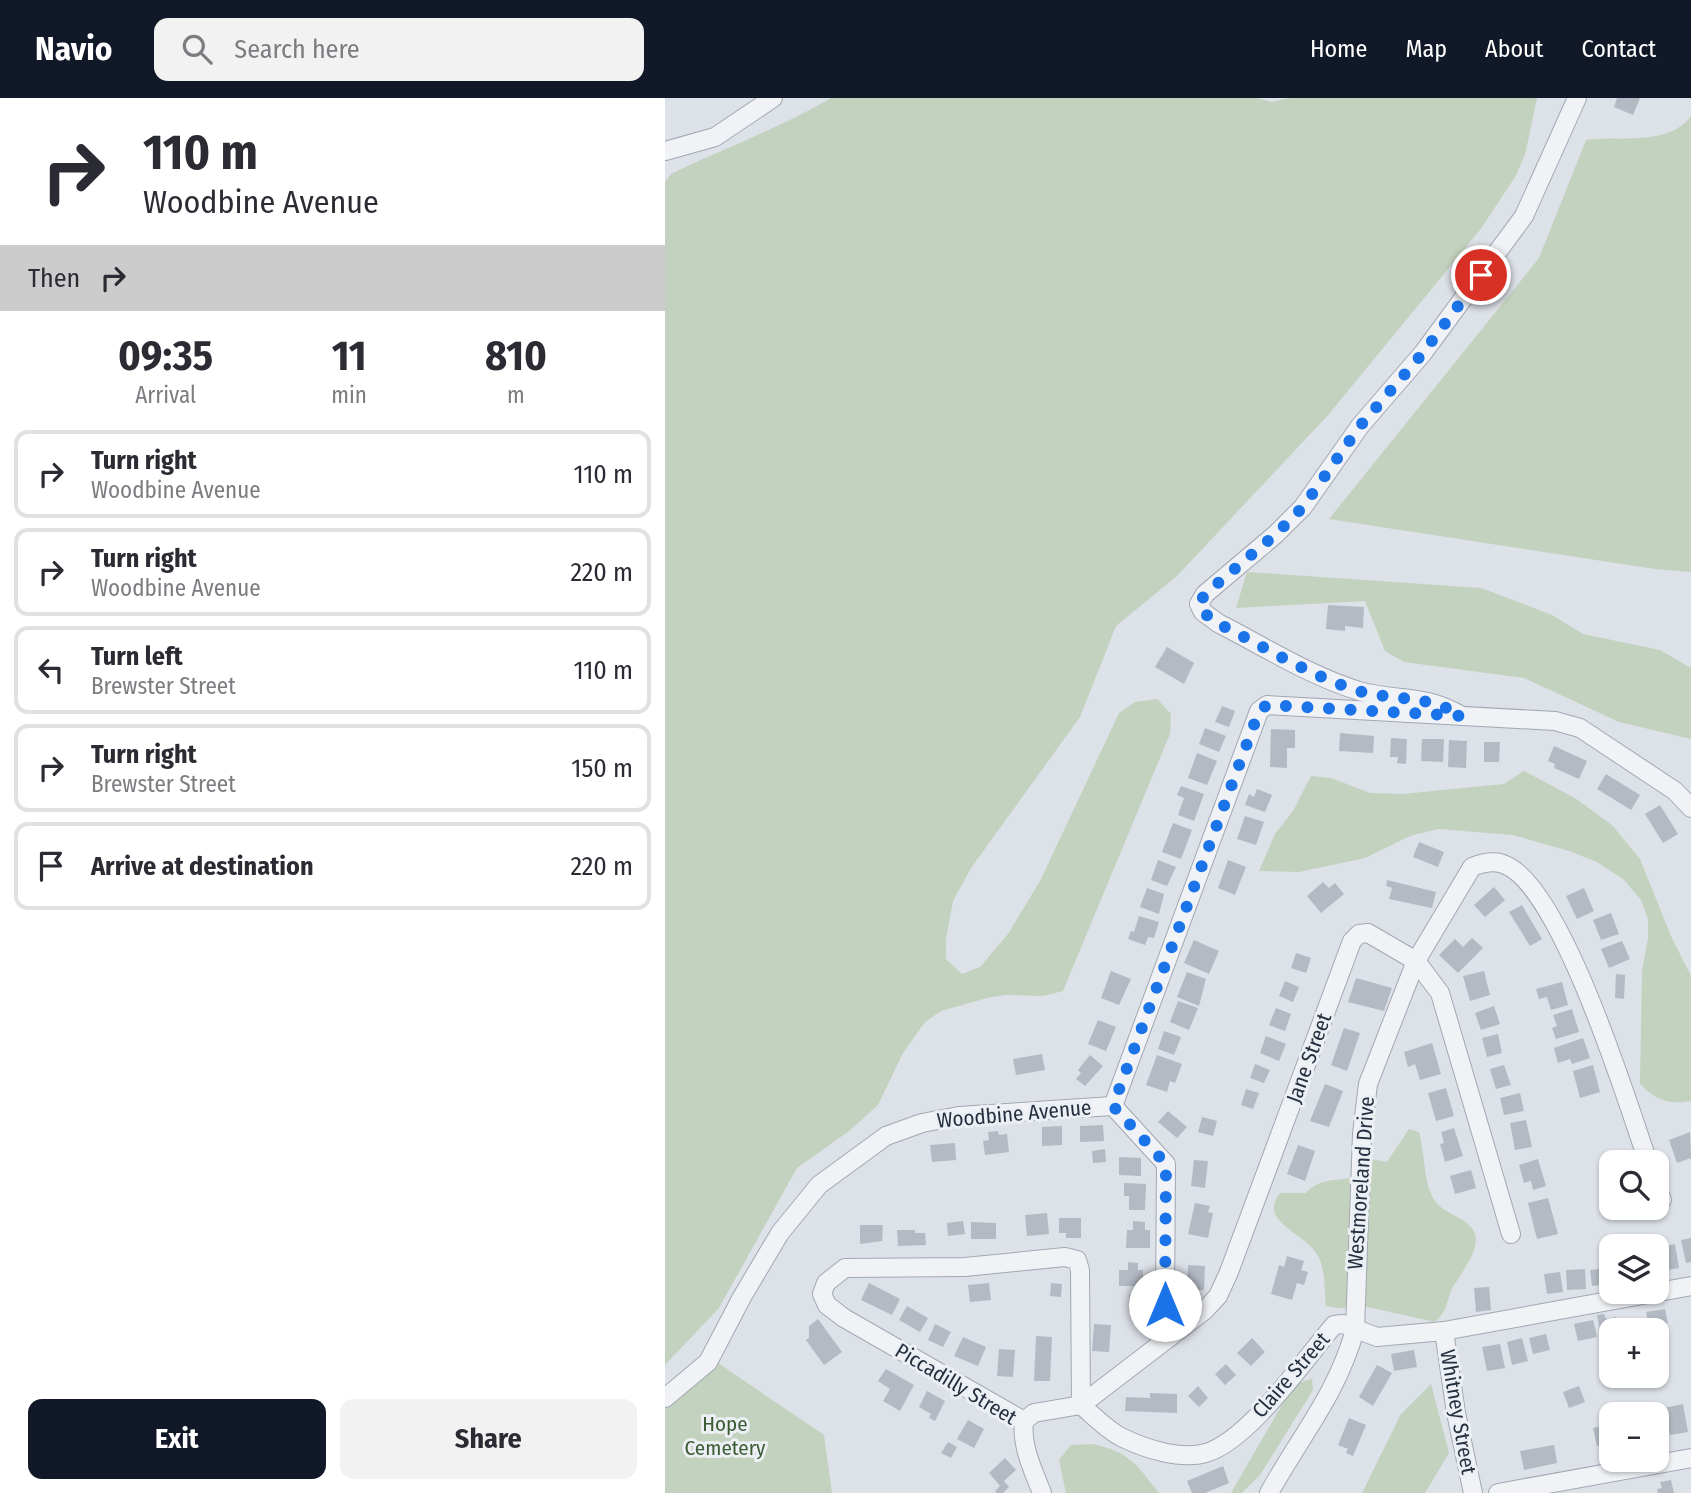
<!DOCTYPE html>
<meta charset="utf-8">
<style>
body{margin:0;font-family:"Fira Sans Condensed",sans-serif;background:#f2f2f3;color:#2b2b33;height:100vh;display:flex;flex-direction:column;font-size:26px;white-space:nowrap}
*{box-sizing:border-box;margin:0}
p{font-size:23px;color:#7c7c81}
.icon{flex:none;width:38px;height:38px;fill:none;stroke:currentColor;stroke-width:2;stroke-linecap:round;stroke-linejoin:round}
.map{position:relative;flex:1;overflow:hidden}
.panel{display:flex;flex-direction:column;background:#fff;width:665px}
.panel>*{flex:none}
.guide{background:#fff;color:#2b2b33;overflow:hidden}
.buttons{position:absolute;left:934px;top:1052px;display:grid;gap:14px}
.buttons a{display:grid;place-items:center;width:70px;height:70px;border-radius:14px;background:#fff;box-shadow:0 2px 5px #0004;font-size:35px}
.pin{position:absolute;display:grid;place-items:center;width:60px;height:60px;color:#fff;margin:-30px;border:4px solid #fff;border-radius:50%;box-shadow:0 2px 7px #0007}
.me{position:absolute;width:77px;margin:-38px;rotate:0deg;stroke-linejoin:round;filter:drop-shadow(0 0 5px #0008)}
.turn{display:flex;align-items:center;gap:24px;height:147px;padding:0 28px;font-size:32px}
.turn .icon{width:91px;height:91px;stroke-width:2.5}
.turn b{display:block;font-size:49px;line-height:60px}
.then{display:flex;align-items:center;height:66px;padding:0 28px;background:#0003;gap:14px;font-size:26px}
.eta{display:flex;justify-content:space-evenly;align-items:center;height:119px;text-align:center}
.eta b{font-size:42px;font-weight:700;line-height:49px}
.button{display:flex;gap:14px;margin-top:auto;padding:14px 28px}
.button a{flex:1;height:80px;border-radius:14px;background:#111827;color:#fff;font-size:28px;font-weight:700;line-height:80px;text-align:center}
.button a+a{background:#f2f2f3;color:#2b2b33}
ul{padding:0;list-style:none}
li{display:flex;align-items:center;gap:21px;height:88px;margin:0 14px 10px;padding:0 14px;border:4px solid #e1e1e2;border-radius:14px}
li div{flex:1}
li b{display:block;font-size:26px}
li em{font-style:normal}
header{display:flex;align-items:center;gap:42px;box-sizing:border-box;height:98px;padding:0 35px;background:#111827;color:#fff}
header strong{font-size:33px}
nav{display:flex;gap:38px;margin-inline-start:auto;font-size:24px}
.search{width:490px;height:63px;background:#f2f2f3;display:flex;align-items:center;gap:18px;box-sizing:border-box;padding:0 24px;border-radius:14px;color:#7c7c81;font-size:26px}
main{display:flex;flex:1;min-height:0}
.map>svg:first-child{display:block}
.green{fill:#c3d2be}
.building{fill:#b4bac4}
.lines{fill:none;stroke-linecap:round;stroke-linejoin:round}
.minor-casing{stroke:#a2a8b2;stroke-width:20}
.minor{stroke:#f0f2f6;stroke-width:18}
.route{stroke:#1a73e8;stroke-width:12;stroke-dasharray:0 21.6}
.labels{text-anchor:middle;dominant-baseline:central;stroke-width:6;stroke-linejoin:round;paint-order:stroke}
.street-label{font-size:21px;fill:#262f3f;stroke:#ecf0f5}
.park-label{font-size:21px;fill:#3b5b33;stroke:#ecf0f5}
</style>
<header>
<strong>Navio</strong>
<div class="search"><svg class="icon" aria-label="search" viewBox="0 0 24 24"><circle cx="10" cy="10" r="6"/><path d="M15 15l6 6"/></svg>Search here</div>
<nav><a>Home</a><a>Map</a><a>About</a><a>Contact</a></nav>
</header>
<main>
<section class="panel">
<div class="guide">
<div class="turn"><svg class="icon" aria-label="right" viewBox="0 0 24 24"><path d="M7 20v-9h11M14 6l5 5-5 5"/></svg><div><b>110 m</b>Woodbine Avenue</div></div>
<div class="then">Then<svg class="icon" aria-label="right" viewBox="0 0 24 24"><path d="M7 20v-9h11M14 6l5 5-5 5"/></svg></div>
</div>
<div class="eta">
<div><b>09:35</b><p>Arrival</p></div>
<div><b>11</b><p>min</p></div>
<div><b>810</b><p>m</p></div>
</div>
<ul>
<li><svg class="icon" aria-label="right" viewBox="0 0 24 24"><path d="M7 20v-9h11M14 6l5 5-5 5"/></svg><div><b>Turn right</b><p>Woodbine Avenue</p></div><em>110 m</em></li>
<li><svg class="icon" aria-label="right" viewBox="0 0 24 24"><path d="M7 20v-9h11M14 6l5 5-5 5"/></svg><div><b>Turn right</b><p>Woodbine Avenue</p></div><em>220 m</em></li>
<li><svg class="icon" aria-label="left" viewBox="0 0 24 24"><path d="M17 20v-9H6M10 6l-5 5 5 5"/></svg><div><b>Turn left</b><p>Brewster Street</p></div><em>110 m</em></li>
<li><svg class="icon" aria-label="right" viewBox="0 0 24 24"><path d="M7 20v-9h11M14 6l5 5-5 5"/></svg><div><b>Turn right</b><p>Brewster Street</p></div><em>150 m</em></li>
<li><svg class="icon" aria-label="arrive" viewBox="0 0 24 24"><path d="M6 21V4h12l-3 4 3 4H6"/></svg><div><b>Arrive at destination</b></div><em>220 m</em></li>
</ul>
<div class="button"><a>Exit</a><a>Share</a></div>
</section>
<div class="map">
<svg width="1026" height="1395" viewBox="0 0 1026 1395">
<rect width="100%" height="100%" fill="#dde1e8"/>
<g class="green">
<path d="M 166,0 L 592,0 L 607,4 L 625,0 L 872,0 L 860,57 L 850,79 L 815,132 L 664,316 L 512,478 L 451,528 L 415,619 L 306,770 L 288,803 L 281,841 L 281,861 L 297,876 L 315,869 L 343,836 L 376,781 L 454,615 L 470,604 L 492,601 L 506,616 L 505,636 L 398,893 L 378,898 L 340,897 L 322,900 L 276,913 L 260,924 L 238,955 L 213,1007 L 184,1033 L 132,1070 L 54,1210 L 0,1267 L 0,84 L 6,76 C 59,50 115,30 166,0 Z"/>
<path d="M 1026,18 L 1026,474 L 990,471 L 664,421 L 874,160 L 921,42 C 953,37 1004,49 1026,18 Z"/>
<path d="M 582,474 L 816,490 L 887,517 L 918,536 L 995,552 L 1026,570 L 1026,641 L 954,624 L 859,580 L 739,564 L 720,553 L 700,503 L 571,510 Z"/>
<path d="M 859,673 L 910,700 L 947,727 L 975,761 L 1006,838 L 1026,878 L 1026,1003 C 1002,1007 991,1002 975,986 L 977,872 L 983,841 L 983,821 L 976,802 L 958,781 L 932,764 L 904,753 L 848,737 L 773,731 L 745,738 L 700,760 L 634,774 L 594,773 L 610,736 L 628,713 L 646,678 L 666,680 L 705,695 L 737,696 L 839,686 Z"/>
<path d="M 744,1031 L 754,1034 C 760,1055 758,1079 767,1098 C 775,1115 792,1115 805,1128 C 823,1145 795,1175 787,1191 C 782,1203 781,1215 770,1224 L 703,1209 L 672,1210 L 661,1208 C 659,1192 661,1173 653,1158 C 640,1134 592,1124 615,1095 L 641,1095 C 653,1081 668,1083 685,1080 L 692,1068 L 701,1060 L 722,1064 Z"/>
<path d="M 53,1265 L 159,1337 L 167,1395 L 0,1395 L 0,1309 Z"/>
<path d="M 647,1281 L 648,1292 L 595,1377 L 577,1395 L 566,1395 L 629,1286 Z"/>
<path d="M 766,1286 L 784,1355 L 760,1395 L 697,1395 L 736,1316 Z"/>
<path d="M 427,1346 C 465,1354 471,1366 494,1395 L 401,1395 L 394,1362 L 406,1347 Z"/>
</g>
<g class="building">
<path d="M 952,0 L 975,0 L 968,17 L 949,9 Z"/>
<path d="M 663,507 L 699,509 L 698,530 L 680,528 L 680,533 L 661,531 Z"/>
<path d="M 502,549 L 529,565 L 519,586 L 490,569 Z"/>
<path d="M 557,608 L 570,613 L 564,629 L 550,624 Z"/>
<path d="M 540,630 L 561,638 L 554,654 L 534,646 Z"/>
<path d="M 606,631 L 630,632 L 630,650 L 622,650 L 622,670 L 605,669 Z"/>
<path d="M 675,635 L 709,638 L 708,655 L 674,653 Z"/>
<path d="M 726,640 L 742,641 L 741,666 L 732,665 L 733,659 L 725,659 Z"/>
<path d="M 757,641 L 779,641 L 778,664 L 756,663 Z"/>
<path d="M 784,642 L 802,643 L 801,670 L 783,669 Z"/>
<path d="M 819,644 L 835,644 L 834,664 L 819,664 Z"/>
<path d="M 889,648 L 922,663 L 914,681 L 889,670 L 890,666 L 883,663 Z"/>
<path d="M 532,655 L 552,663 L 542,687 L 523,680 Z"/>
<path d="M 941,676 L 975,697 L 966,712 L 932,691 Z"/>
<path d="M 516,688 L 539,696 L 529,723 L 513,717 L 519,700 L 512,697 Z"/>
<path d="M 592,691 L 607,697 L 600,714 L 580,707 L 584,696 L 589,699 Z"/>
<path d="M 995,707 L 1013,736 L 998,745 L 980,716 Z"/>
<path d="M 580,718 L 599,724 L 591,747 L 572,741 Z"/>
<path d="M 508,725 L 527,732 L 516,761 L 497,754 Z"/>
<path d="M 754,744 L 779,754 L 773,769 L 748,759 Z"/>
<path d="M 493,762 L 511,769 L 502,788 L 486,782 Z"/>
<path d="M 563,762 L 581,769 L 570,797 L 553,790 Z"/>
<path d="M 722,782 L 771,794 L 767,810 L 724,801 L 727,790 L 721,788 Z"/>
<path d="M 658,784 L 664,790 L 670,785 L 679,796 L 656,815 L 642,798 Z"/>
<path d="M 829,789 L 840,802 L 820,819 L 809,807 Z"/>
<path d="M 482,790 L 499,796 L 494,816 L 475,809 Z"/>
<path d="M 919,790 L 929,813 L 912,821 L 901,798 Z"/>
<path d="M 857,807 L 877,841 L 865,848 L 844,814 Z"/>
<path d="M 946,815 L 954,836 L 936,842 L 928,822 Z"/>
<path d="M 474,818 L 494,824 L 489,840 L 483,839 L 480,847 L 463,841 L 466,833 L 469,834 Z"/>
<path d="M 807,840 L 818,850 L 793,875 L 774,857 L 790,841 L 798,849 Z"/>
<path d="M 529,842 L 554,853 L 544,876 L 519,865 Z"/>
<path d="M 957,843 L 965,861 L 944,870 L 936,851 Z"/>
<path d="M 631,855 L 646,860 L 641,875 L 626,870 Z"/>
<path d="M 446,873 L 466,881 L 454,907 L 436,900 Z"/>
<path d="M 819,873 L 825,897 L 805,903 L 798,878 Z"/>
<path d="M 522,874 L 541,881 L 534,908 L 512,899 Z"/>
<path d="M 951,876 L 960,877 L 959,901 L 950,900 Z"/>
<path d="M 691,880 L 727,890 L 719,913 L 683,904 Z"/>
<path d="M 620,883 L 634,889 L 628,904 L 614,898 Z"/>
<path d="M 897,884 L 903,907 L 886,912 L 882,899 L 874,901 L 871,891 Z"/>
<path d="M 513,903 L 533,910 L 524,932 L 505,924 Z"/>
<path d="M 829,908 L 835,926 L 816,932 L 810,915 Z"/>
<path d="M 611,910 L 626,916 L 620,933 L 604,927 Z"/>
<path d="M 907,911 L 914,934 L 891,941 L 887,930 L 892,928 L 888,917 Z"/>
<path d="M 433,922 L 451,929 L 441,953 L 423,946 Z"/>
<path d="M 679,930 L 695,935 L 682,973 L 666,967 Z"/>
<path d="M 499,933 L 516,939 L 509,957 L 493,951 Z"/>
<path d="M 833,936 L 837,955 L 822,959 L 817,940 Z"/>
<path d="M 601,938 L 621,946 L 614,963 L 595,955 Z"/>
<path d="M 918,940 L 925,960 L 907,966 L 905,961 L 893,965 L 889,950 Z"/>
<path d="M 767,945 L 776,976 L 755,982 L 750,966 L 743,969 L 739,954 Z"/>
<path d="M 377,956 L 380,972 L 351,977 L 348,961 Z"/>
<path d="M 425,957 L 438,968 L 420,988 L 411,981 L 416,975 L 413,972 Z"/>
<path d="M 492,957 L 517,966 L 510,985 L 505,983 L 502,994 L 481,987 Z"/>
<path d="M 590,966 L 605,972 L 599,985 L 585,980 Z"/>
<path d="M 839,967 L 846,987 L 831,991 L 825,971 Z"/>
<path d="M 928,967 L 935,994 L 915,1000 L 908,973 Z"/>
<path d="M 660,986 L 678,993 L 664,1029 L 645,1023 Z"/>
<path d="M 781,990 L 789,1018 L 771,1023 L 763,995 Z"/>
<path d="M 581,991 L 594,995 L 588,1011 L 576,1007 Z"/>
<path d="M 855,995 L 859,1013 L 839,1017 L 835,1000 Z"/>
<path d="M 503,1013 L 522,1029 L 512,1040 L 493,1024 Z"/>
<path d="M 537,1019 L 552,1023 L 548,1038 L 533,1034 Z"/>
<path d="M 861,1022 L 867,1049 L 850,1052 L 845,1025 Z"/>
<path d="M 438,1027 L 439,1043 L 415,1044 L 415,1028 Z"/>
<path d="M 397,1028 L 397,1047 L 377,1048 L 377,1029 Z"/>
<path d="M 789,1030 L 798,1058 L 780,1064 L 775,1046 L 779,1045 L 776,1034 Z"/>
<path d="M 333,1033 L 334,1037 L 342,1036 L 344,1054 L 320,1057 L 318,1043 L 324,1042 L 323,1034 Z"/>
<path d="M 1025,1034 L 1026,1060 L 1012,1065 L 1004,1042 Z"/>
<path d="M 290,1045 L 291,1062 L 267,1064 L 265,1047 Z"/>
<path d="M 633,1047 L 650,1053 L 640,1083 L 622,1076 Z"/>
<path d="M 440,1051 L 441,1064 L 428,1065 L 427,1053 Z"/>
<path d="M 959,1053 L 962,1064 L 946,1064 L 945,1058 Z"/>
<path d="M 454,1059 L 476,1060 L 476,1078 L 454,1077 Z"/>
<path d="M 873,1061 L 881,1088 L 868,1092 L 866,1083 L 859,1085 L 854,1067 Z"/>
<path d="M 529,1062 L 543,1063 L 540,1090 L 526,1088 Z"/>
<path d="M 806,1072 L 811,1090 L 790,1096 L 785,1078 Z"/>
<path d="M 459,1085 L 481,1086 L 480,1112 L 464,1112 L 464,1098 L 459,1098 Z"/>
<path d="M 883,1100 L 893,1136 L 872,1141 L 863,1105 Z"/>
<path d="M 530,1105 L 545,1108 L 543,1114 L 548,1115 L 543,1140 L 523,1136 Z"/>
<path d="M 382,1115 L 384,1136 L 362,1138 L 360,1117 Z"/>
<path d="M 394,1120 L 416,1120 L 416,1140 L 401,1140 L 401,1135 L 394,1135 Z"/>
<path d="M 298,1123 L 300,1136 L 283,1138 L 282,1125 Z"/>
<path d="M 468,1123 L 480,1124 L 480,1132 L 485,1132 L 485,1150 L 461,1150 L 462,1132 L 468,1132 Z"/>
<path d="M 306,1124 L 331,1125 L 331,1141 L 306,1141 Z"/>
<path d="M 195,1127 L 218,1127 L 217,1143 L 195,1146 Z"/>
<path d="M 232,1132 L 250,1132 L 250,1135 L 260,1135 L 261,1147 L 233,1148 Z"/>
<path d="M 1026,1140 L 1026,1164 L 1021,1165 L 1016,1142 Z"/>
<path d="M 1010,1146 L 1014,1170 L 997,1173 L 993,1150 Z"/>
<path d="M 622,1158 L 639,1163 L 636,1172 L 643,1174 L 639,1187 L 632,1185 L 627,1202 L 606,1196 L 614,1167 L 619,1169 Z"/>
<path d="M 463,1164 L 473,1165 L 473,1172 L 478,1172 L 478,1188 L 454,1188 L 454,1172 L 463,1172 Z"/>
<path d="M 523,1167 L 540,1168 L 539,1192 L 522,1192 Z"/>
<path d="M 920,1171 L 921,1191 L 902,1192 L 901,1172 Z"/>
<path d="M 934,1171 L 935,1187 L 927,1188 L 925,1172 Z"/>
<path d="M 895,1174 L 898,1194 L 882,1196 L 879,1176 Z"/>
<path d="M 204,1185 L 235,1201 L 227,1217 L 196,1202 Z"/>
<path d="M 324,1185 L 326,1202 L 305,1204 L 303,1187 Z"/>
<path d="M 386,1185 L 397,1186 L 396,1199 L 385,1198 Z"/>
<path d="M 824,1189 L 826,1212 L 811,1214 L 809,1190 Z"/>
<path d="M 464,1197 L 479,1197 L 478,1214 L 464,1213 Z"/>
<path d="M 242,1208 L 263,1220 L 255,1234 L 234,1222 Z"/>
<path d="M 1000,1211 L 1003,1225 L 984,1228 L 981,1214 Z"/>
<path d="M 939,1216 L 941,1221 L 951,1219 L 954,1232 L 947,1232 L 947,1236 L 936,1238 L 932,1217 Z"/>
<path d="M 153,1221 L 177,1254 L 159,1267 L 141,1242 L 144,1240 L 144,1228 Z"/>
<path d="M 928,1222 L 932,1239 L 913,1243 L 909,1226 Z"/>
<path d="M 270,1226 L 286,1234 L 278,1249 L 263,1242 Z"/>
<path d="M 429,1226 L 446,1227 L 444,1254 L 427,1253 Z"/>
<path d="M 881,1236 L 885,1252 L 868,1256 L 864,1240 Z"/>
<path d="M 371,1238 L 387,1239 L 385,1283 L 369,1283 Z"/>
<path d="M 298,1239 L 321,1249 L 313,1268 L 289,1258 Z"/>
<path d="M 587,1240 L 600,1254 L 586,1268 L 572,1255 Z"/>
<path d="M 857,1240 L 863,1263 L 847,1267 L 842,1244 Z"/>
<path d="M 835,1246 L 840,1270 L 822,1273 L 817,1249 Z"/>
<path d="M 334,1251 L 350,1252 L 348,1279 L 332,1278 Z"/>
<path d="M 749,1252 L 752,1269 L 729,1273 L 726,1256 Z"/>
<path d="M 561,1266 L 571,1277 L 560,1287 L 550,1276 Z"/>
<path d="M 712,1267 L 727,1275 L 708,1308 L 694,1299 Z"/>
<path d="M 221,1271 L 249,1287 L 235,1313 L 218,1303 L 225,1291 L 213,1283 Z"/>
<path d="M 533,1288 L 543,1300 L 534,1309 L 523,1298 Z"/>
<path d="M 914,1288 L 920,1304 L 904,1310 L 898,1294 Z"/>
<path d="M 262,1293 L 280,1303 L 270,1323 L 264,1320 L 266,1316 L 254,1309 Z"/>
<path d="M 485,1295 L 512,1296 L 512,1315 L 460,1313 L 461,1299 L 485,1300 Z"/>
<path d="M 1018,1306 L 1023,1334 L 1005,1337 L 999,1310 Z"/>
<path d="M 684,1320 L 701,1327 L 688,1358 L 681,1355 L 683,1351 L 673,1347 Z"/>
<path d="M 303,1322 L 319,1331 L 309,1350 L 292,1341 Z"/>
<path d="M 945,1326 L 947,1345 L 932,1348 L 928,1330 Z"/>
<path d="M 283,1344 L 292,1349 L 286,1360 L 276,1355 Z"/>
<path d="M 889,1347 L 892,1365 L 859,1372 L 855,1353 Z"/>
<path d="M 340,1360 L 351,1372 L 339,1383 L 344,1389 L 338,1395 L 332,1395 L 330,1393 L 335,1388 L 324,1375 Z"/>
<path d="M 558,1368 L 564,1385 L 540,1395 L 527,1395 L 522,1383 Z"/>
<path d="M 1006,1382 L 1009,1395 L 993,1395 L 992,1391 L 997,1390 L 995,1384 Z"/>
</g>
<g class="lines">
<g class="minor-casing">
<g id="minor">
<path d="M 0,53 L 50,39 L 108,0"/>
<path d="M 797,618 C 758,595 733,604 694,593 C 645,578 598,548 553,525 L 538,514 L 534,506 L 540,496 L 611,436 L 638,409 L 695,328 L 758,255 L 859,118 L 912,0"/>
<path d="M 448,1008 L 594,613 L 602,607 L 890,623 L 915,630 L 1010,693 L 1026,710"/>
<path d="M 448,1008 L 501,1066 L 500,1207 L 504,1240"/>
<path d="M 992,1090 L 997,1102"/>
<path d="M 779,1233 L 791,1315 L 808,1395"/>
<path d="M 0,1300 L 43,1264 L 77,1199 L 115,1135 L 154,1087 L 221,1038 L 257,1025 L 294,1018 L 448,1008"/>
<path d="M 359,1323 L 179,1220 L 162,1207 L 157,1196 L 161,1185 L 180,1170 L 300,1169 L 400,1159 L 412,1162 L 415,1172 L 416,1307 C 429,1318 443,1333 458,1340 C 481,1351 515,1362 541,1355 C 584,1342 640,1261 669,1227 L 678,1226 L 712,1239 L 779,1233 L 1026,1188"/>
<path d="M 359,1323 L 369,1315 L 416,1307 L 540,1212 L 553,1198 L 564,1174 L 687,843 L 694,836 L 703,835 L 751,863 L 775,895 L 846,1136"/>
<path d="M 359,1323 C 356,1348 368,1372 377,1395"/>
<path d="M 604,1395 C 636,1337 671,1298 690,1232 L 697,1036 L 703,986 L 751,863 L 807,769 C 817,765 828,762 838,766 C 895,784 963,1006 983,1064"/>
<path d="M 833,1395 L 1026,1360"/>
</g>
</g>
<use href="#minor" class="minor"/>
</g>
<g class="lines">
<path class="route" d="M 500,1207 L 501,1066 L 448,1008 L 594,613 L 602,607 L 797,618 C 758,595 733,604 694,593 C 645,578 598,548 552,525 L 538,514 L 534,506 L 540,496 L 611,436 L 638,409 L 695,328 L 758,255 L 816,177"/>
</g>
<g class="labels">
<g class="street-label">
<text transform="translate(644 960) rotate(-70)">Jane Street</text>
<text transform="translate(349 1016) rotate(-5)">Woodbine Avenue</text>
<text transform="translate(696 1085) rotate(-86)">Westmoreland Drive</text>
<text transform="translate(626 1277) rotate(-49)">Claire Street</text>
<text transform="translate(291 1286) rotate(31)">Piccadilly Street</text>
<text transform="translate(793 1314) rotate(80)">Whitney Street</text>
</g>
<g class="park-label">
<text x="60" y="1326">Hope<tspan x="60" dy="24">Cemetery</tspan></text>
</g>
</g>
</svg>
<div class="buttons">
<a><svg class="icon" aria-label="search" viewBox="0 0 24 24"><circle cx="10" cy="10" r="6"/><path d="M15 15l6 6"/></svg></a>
<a><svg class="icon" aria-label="layers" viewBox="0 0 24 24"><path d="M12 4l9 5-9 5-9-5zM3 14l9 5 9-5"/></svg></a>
<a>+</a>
<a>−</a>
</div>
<div class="pin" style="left:816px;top:177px;background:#d93025"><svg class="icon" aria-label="arrive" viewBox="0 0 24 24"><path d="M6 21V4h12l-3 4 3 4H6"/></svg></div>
<svg class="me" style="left:500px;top:1207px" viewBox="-20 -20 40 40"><circle r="19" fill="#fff"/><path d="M0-13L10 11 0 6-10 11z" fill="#1a73e8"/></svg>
</div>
</main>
